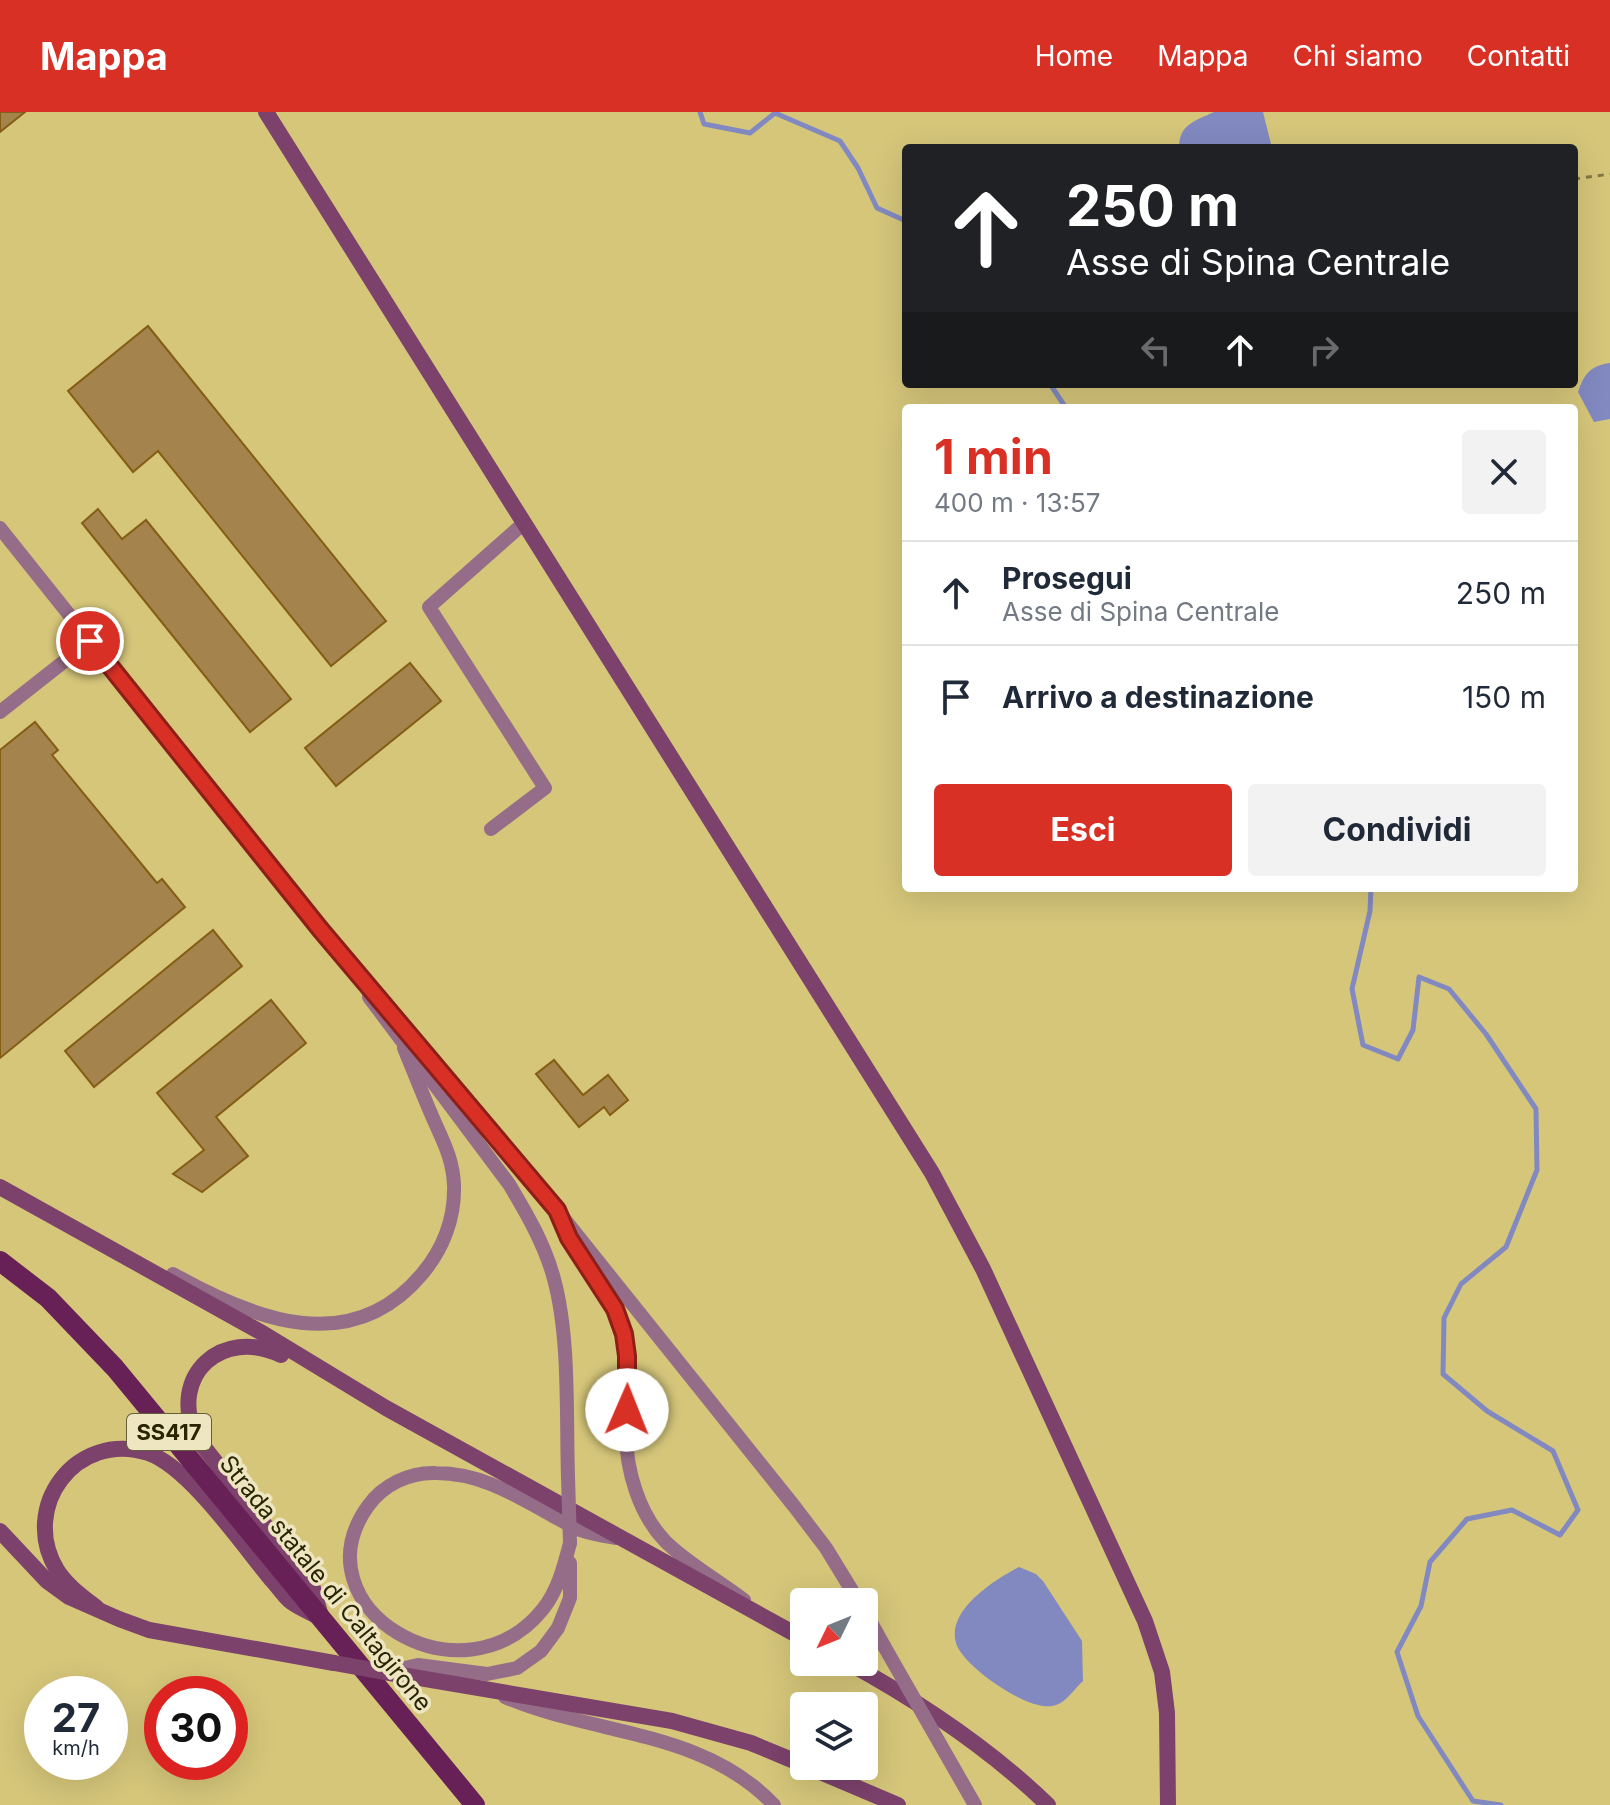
<!DOCTYPE html>
<html lang="it">
<meta charset="utf-8">
<style>
body{margin:0;font-family:Inter,sans-serif;background:#f2f2f3;color:#1f2937;height:100vh;display:flex;flex-direction:column;font-size:30px;white-space:nowrap}
*{box-sizing:border-box;margin:0}
p{font-size:26px;color:#747a83}
.icon{flex:none;width:44px;height:44px;fill:none;stroke:currentColor;stroke-width:2;stroke-linecap:round;stroke-linejoin:round}
.map{position:relative;flex:1;overflow:hidden}
.panel{position:absolute;left:902px;top:292px;width:676px;height:488px;display:flex;flex-direction:column;background:#fff;border-radius:8px;box-shadow:0 8px 32px #0002}
.panel>*{flex:none}
.guide{position:absolute;left:902px;top:32px;width:676px;height:244px;border-radius:8px;box-shadow:0 8px 32px #0002;background:#202124;color:#fff;overflow:hidden}
.needle{width:52px;rotate:227deg}
.tools{position:absolute;left:790px;top:1476px;display:grid;gap:16px}
.tools a{display:grid;place-items:center;width:88px;height:88px;border-radius:8px;background:#fff;box-shadow:0 8px 32px #0002;font-size:40px}
.speed{position:absolute;left:24px;top:1564px;display:flex;gap:16px;font-size:40px;font-weight:700;text-align:center}
.speed>*{display:grid;place-content:center;width:104px;height:104px;border-radius:50%;background:#fff;box-shadow:0 8px 32px #0002;line-height:1}
.speed small{font-size:20px;font-weight:400}
.speed .limit{border:12px solid #d22;background:#fff;color:#111}
.pin{position:absolute;display:grid;place-items:center;width:68px;height:68px;color:#fff;margin:-34px;border:4px solid #fff;border-radius:50%;box-shadow:0 2px 8px #0007}
.me{position:absolute;width:88px;margin:-44px;rotate:1deg;stroke-linejoin:round;filter:drop-shadow(0 0 6px #0008)}
.turn{display:flex;align-items:center;gap:28px;height:168px;padding:0 32px;font-size:36px}
.turn .icon{width:104px;height:104px;stroke-width:2.5}
.turn b{display:block;font-size:56px;line-height:68px}
.lanes{display:flex;align-items:center;height:76px;padding:0 32px;background:#0003;justify-content:center;gap:40px;direction:ltr}
.lanes .off{opacity:.35}
.round{display:grid;place-items:center;flex:none;width:84px;height:84px;border-radius:8px;background:#f2f2f3}
.summary{display:flex;align-items:center;justify-content:space-between;height:136px;padding:0 32px}
h1{font-size:48px;font-weight:700;line-height:60px;color:#d93025}
.primary-button{display:flex;gap:16px;margin-top:auto;padding:16px 32px}
.primary-button a{flex:1;height:92px;border-radius:8px;background:#d93025;color:#fff;font-size:32px;font-weight:700;line-height:92px;text-align:center}
.primary-button a+a{background:#f2f2f3;color:#1f2937}
ul{padding:0;list-style:none}
li{display:flex;align-items:center;gap:24px;height:104px;padding:0 32px;border-top:2px solid #e0e1e3}
li div{flex:1}
li b{display:block;font-size:30px}
li em{font-style:normal}
header{display:flex;align-items:center;gap:48px;box-sizing:border-box;height:112px;padding:0 40px;background:#d93025;color:#fff}
header strong{font-size:38px}
nav{display:flex;gap:44px;margin-inline-start:auto;font-size:28px}
.map>svg:first-child{display:block}
.water{fill:#8289c0}
.lines{fill:none;stroke-linecap:round;stroke-linejoin:round}
.stream{stroke:#8289c0;stroke-width:5}
.building{fill:#a5834c;stroke:#855e15;stroke-width:2}
.path{stroke:#837841;stroke-width:3;stroke-dasharray:6 6;stroke-linecap:butt}
.minor{stroke:#966d89;stroke-width:14}
.secondary{stroke:#7c426c;stroke-width:16}
.primary{stroke:#682157;stroke-width:20}
.minor-bridge{stroke:#966d89;stroke-width:14}
.secondary-bridge{stroke:#7c426c;stroke-width:16}
.route-casing{stroke:#8d1f18;stroke-width:20}
.route{stroke:#d93025;stroke-width:14}
.labels{text-anchor:middle;dominant-baseline:central;stroke-width:7;stroke-linejoin:round;paint-order:stroke}
.shield{fill:#ede6c1;stroke:#645e3c;stroke-width:2}
.shield-label{font-size:22px;font-weight:bold;fill:#2a2403}
.street-label{font-size:24px;fill:#2a2403;stroke:#ede6c1}
</style>
<header>
<strong>Mappa</strong>
<nav><a>Home</a><a>Mappa</a><a>Chi siamo</a><a>Contatti</a></nav>
</header>
<div class="map">
<svg width="1610" height="1693" viewBox="0 0 1610 1693">
<rect width="100%" height="100%" fill="#d5c67a"/>
<g class="water">
<path d="M 1214,0 L 1263,0 L 1272,36 L 1179,36 C 1179,12 1195,9 1214,0 Z"/>
<path d="M 1610,251 L 1610,307 L 1594,310 L 1578,280 C 1584,262 1590,254 1610,251 Z"/>
<path d="M 1019,1455 L 1036,1462 L 1043,1469 L 1082,1529 L 1083,1569 C 1075,1576 1066,1590 1056,1593 C 1032,1603 962,1554 956,1531 C 946,1498 996,1467 1019,1455 Z"/>
</g>
<g class="lines">
<g class="stream">
<path d="M 700,0 L 704,12 L 750,21 L 775,1 L 840,29 L 858,56 L 877,96 L 906,109"/>
<path d="M 1050,272 L 1066,296"/>
<path d="M 1371,776 L 1370,799 L 1352,877 L 1363,933 L 1398,947 L 1413,918 L 1419,865 L 1449,877 L 1486,922 L 1536,997 L 1537,1058 L 1506,1135 L 1461,1172 L 1444,1206 L 1443,1262 L 1487,1299 L 1553,1339 L 1578,1398 L 1560,1423 L 1512,1398 L 1467,1407 L 1430,1450 L 1421,1494 L 1397,1540 L 1418,1604 L 1473,1689 L 1501,1693"/>
</g>
</g>
<g class="building">
<path d="M 0,0 L 25,0 L 0,20 Z"/>
<path d="M 148,214 L 386,509 L 331,554 L 158,339 L 133,360 L 68,279 Z"/>
<path d="M 98,397 L 122,427 L 146,408 L 291,587 L 250,620 L 82,411 Z"/>
<path d="M 410,551 L 441,589 L 336,674 L 305,636 Z"/>
<path d="M 35,610 L 58,638 L 52,643 L 157,771 L 162,767 L 185,795 L 0,946 L 0,638 Z"/>
<path d="M 213,818 L 242,854 L 94,975 L 65,939 Z"/>
<path d="M 271,888 L 306,931 L 216,1005 L 248,1044 L 202,1080 L 173,1062 L 204,1038 L 157,981 Z"/>
<path d="M 554,948 L 583,983 L 608,963 L 628,988 L 610,1003 L 604,995 L 579,1015 L 536,962 Z"/>
</g>
<g class="lines">
<path class="path" d="M 1574,67 L 1610,62"/>
<g class="minor">
<path d="M 0,416 L 320,817 L 557,1098 L 794,1394 L 826,1436 L 859,1490"/>
<path d="M 0,600 L 90,529"/>
<path d="M 491,717 L 545,676 L 429,495 L 524,411"/>
<path d="M 369,885 L 509,1072 C 527,1102 545,1133 554,1167 C 570,1226 566,1303 568,1365"/>
<path d="M 567,1121 C 582,1157 615,1184 624,1223 C 632,1255 626,1289 626,1321 C 626,1358 639,1402 665,1429 C 684,1449 721,1470 744,1488"/>
<path d="M 173,1162 C 253,1207 351,1247 422,1162 C 443,1137 455,1106 454,1073 C 453,1046 442,1027 432,1004 C 422,981 413,958 404,936"/>
<path d="M 570,1431 C 564,1454 558,1478 543,1497 C 463,1597 295,1496 368,1394 C 383,1373 409,1360 436,1361 C 481,1361 515,1383 553,1404 C 562,1408 571,1415 580,1418 C 591,1422 604,1424 616,1426"/>
<path d="M 864,1498 L 884,1534"/>
<path d="M 390,1559 L 418,1553 L 487,1562 L 517,1556 L 541,1539 L 558,1516 L 570,1486 L 570,1451"/>
<path d="M 505,1585 C 595,1624 702,1617 774,1693"/>
</g>
<g class="secondary">
<path d="M 266,0 L 932,1061 L 983,1157 L 1145,1509 L 1162,1560 L 1167,1601 L 1168,1693"/>
<path d="M 0,1075 L 264,1222 L 386,1296 L 804,1527"/>
<path d="M 281,1243 C 222,1215 168,1263 196,1325 L 312,1473 L 320,1501"/>
<path d="M 0,1419 L 47,1469 L 69,1485 L 119,1507 L 149,1518 L 334,1551"/>
<path d="M 97,1496 C 83,1485 67,1474 57,1458 C 19,1395 76,1318 148,1341 C 189,1355 242,1432 270,1466 C 277,1473 283,1483 290,1489 C 297,1495 308,1499 317,1504"/>
<path d="M 847,1550 C 920,1590 988,1635 1048,1693"/>
<path d="M 384,1560 L 672,1609 L 751,1631 L 804,1653"/>
<path d="M 806,1654 L 898,1693"/>
</g>
<path class="primary" d="M 0,1149 L 48,1186 L 115,1256 L 475,1693"/>
<g class="minor-bridge">
<path d="M 568,1365 L 570,1431"/>
<path d="M 884,1534 L 975,1693"/>
</g>
<path class="secondary-bridge" d="M 334,1551 L 384,1560"/>
</g>
<g class="lines">
<g class="route-casing">
<path id="route" d="M 90,529 L 320,817 L 557,1098 L 569,1126 L 615,1197 L 624,1222 L 627,1244 L 627,1298"/>
</g>
<use href="#route" class="route"/>
</g>
<g class="labels">
<rect class="shield" x="127" y="1302" width="84" height="36" rx="6"/>
<g class="shield-label">
<text x="169" y="1320">SS417</text>
</g>
<g class="street-label">
<text transform="translate(326 1471) rotate(51)">Strada statale di Caltagirone</text>
</g>
</g>
</svg>
<div class="tools">
<a><svg class="needle" viewBox="-14 -14 28 28"><path d="M0-13l5 13h-10z" fill="#e53935"/><path d="M0 13l5-13h-10z" fill="#747a83"/></svg></a>
<a><svg class="icon" aria-label="layers" viewBox="0 0 24 24"><path d="M12 4l9 5-9 5-9-5zM3 14l9 5 9-5"/></svg></a>
</div>
<div class="speed"><div>27<small>km/h</small></div><div class="limit">30</div></div>
<div class="pin" style="left:90px;top:529px;background:#d93025"><svg class="icon" aria-label="arrive" viewBox="0 0 24 24"><path d="M6 21V4h12l-3 4 3 4H6"/></svg></div>
<svg class="me" style="left:627px;top:1298px" viewBox="-20 -20 40 40"><circle r="19" fill="#fff"/><path d="M0-13L10 11 0 6-10 11z" fill="#d93025"/></svg>
<div class="guide">
<div class="turn"><svg class="icon" aria-label="ahead" viewBox="0 0 24 24"><path d="M12 20V5M6 11l6-6 6 6"/></svg><div><b>250 m</b>Asse di Spina Centrale</div></div>
<div class="lanes"><svg class="icon off" aria-label="left" viewBox="0 0 24 24"><path d="M17 20v-9H6M10 6l-5 5 5 5"/></svg><svg class="icon" aria-label="ahead" viewBox="0 0 24 24"><path d="M12 20V5M6 11l6-6 6 6"/></svg><svg class="icon off" aria-label="right" viewBox="0 0 24 24"><path d="M7 20v-9h11M14 6l5 5-5 5"/></svg></div>
</div>
<section class="panel">
<div class="summary"><div><h1>1 min</h1><p>400 m · 13:57</p></div><a class="round"><svg class="icon" aria-label="close" viewBox="0 0 24 24"><path d="M6 6l12 12M18 6L6 18"/></svg></a></div>
<ul>
<li><svg class="icon" aria-label="ahead" viewBox="0 0 24 24"><path d="M12 20V5M6 11l6-6 6 6"/></svg><div><b>Prosegui</b><p>Asse di Spina Centrale</p></div><em>250 m</em></li>
<li><svg class="icon" aria-label="arrive" viewBox="0 0 24 24"><path d="M6 21V4h12l-3 4 3 4H6"/></svg><div><b>Arrivo a destinazione</b></div><em>150 m</em></li>
</ul>
<div class="primary-button"><a>Esci</a><a>Condividi</a></div>
</section>
</div>
